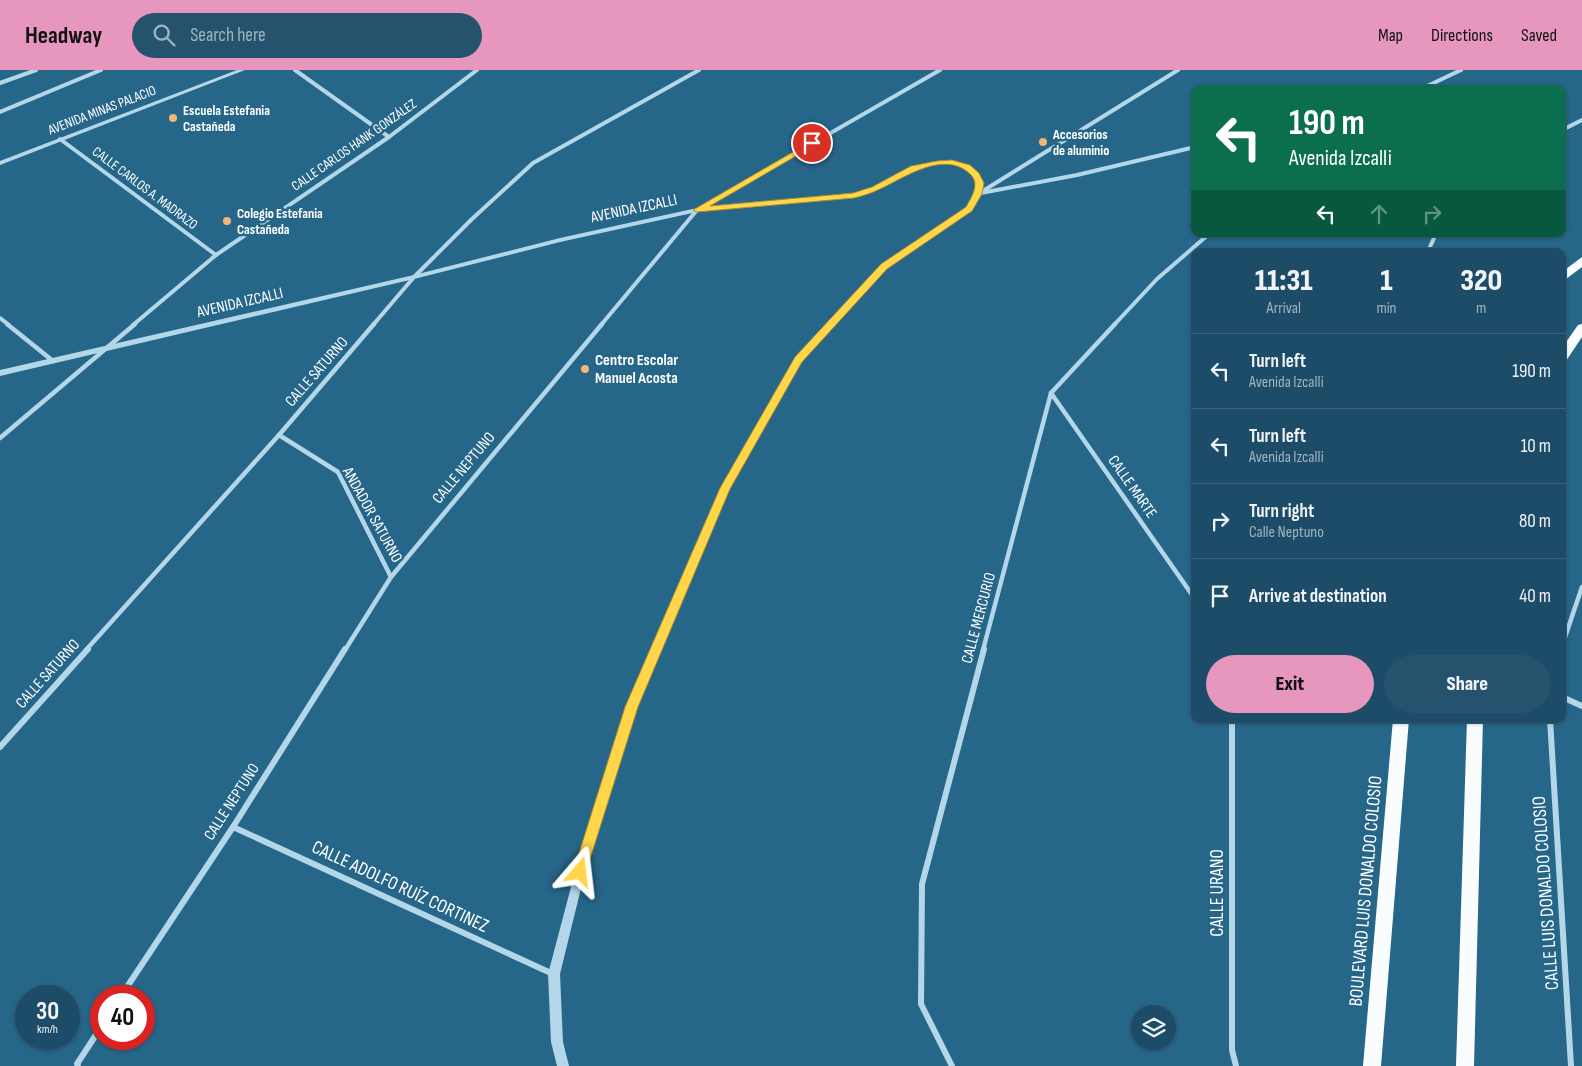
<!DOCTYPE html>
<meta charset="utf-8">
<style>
body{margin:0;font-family:"Sofia Sans Condensed",sans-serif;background:#25536d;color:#f1f3f6;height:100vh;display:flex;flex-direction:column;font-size:19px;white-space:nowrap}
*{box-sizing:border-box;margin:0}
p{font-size:16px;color:#a0b4c0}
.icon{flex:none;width:28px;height:28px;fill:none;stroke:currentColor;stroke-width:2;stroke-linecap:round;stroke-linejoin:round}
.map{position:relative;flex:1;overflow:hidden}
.side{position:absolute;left:1191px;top:178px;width:375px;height:475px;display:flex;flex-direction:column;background:#1c4c67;border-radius:10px;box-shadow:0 1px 4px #0004,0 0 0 1px #3a637b}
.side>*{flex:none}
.guide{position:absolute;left:1191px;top:15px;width:375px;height:152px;border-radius:10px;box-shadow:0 1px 4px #0004,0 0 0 1px #3a637b;background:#0b6e4f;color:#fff;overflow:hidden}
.fabs{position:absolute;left:1131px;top:935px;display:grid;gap:10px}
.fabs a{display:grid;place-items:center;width:45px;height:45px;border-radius:50%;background:#1c4c67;box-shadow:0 1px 4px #0004,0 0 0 1px #3a637b;font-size:25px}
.speed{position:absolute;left:15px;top:915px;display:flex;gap:10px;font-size:25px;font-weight:700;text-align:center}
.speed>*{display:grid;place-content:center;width:65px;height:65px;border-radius:50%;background:#1c4c67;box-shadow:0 1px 4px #0004,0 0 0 1px #3a637b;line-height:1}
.speed small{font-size:12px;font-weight:400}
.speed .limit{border:8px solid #d22;background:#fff;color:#111}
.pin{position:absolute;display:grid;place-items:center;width:42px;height:42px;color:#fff;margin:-21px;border:2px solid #fff;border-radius:50%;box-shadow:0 1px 5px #0007}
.me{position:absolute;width:55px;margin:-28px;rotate:17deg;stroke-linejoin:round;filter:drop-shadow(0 0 4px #0008)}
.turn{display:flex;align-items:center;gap:18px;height:105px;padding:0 15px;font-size:22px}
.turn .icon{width:65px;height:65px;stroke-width:2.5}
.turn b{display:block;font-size:35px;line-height:42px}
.lanes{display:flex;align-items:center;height:48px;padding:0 15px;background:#0003;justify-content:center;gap:25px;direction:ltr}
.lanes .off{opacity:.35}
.eta{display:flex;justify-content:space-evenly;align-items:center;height:85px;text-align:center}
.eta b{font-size:30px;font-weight:800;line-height:35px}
.button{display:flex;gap:10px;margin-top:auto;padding:10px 15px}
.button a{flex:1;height:58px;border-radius:30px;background:#e797bd;color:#111;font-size:20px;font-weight:800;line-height:58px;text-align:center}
.button a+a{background:#25536d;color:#f1f3f6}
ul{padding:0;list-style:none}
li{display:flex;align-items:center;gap:15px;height:75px;padding:0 15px;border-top:1px solid #3a637b}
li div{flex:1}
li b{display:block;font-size:19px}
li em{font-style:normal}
header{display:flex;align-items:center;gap:30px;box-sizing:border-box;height:70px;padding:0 25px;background:#e797bd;color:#111}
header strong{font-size:24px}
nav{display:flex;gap:28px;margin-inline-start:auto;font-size:18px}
.search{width:350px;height:45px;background:#25536d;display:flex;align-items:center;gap:12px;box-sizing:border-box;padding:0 18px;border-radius:28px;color:#a0b4c0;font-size:19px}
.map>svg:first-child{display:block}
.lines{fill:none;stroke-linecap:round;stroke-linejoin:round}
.minor-far2{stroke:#b3d7e9;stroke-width:4}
.minor-far1{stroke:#b3d7e9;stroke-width:4.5}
.minor{stroke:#b3d7e9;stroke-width:6}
.tertiary{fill:#b3d7e9;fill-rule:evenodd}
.trunk{fill:#fafdfe;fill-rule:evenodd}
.route{fill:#ffd54a;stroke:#a68a30}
.poi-dot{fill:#f2b678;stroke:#266689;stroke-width:2}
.labels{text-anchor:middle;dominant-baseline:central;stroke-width:5;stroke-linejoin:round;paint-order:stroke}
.far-street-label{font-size:14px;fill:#fff;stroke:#266689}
.far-poi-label{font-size:14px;font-weight:bold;fill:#fff;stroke:#266689;text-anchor:start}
.street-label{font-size:16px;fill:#fff;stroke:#266689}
.poi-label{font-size:16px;font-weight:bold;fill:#fff;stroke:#266689;text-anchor:start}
.near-street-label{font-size:19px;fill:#fff;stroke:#266689}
</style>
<header>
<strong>Headway</strong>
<div class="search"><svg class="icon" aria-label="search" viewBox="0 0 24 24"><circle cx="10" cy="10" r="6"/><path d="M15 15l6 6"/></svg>Search here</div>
<nav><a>Map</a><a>Directions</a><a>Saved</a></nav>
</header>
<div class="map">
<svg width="1582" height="996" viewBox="0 0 1582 996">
<rect width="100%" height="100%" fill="#266689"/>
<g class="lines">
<g class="minor-far2">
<path d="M 295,0 L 389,67"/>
<path d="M 0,13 L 36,0"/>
<path d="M 1421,19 L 1461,0"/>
<path d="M 0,42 L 101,0"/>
<path d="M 1562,60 L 1582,50"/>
<path d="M 60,69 L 216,185"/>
<path d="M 981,123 L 1077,105 L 1195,77"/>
<path d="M 978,124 L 1178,0"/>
<path d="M 1428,181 L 1436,164"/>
<path d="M 0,248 L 9,255"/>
<path d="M 133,255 L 216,185 L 389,67 L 477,0"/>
<path d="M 373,255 L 414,207 L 472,149 L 533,93 L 699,0"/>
<path d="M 601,255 L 697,140 L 940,0"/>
<path d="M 1114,255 L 1157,209 L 1209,164"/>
</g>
<g class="minor-far1">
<path d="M 7,254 L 53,291"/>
<path d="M 1051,323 L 1195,529"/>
<path d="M 279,365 L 338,402 L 391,507"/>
<path d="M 0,368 L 135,254"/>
<path d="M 1562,576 L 1582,517"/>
<path d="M 86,580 L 279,365 L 374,254"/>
<path d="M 345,580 L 391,507 L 602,254"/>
<path d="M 983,580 L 1051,323 L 1115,254"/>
</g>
<g class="minor">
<path d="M 1562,627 L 1582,636"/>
<path d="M 1232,649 L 1232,980 L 1236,996"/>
<path d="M 1550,649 L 1571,996"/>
<path d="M 0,677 L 88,579"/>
<path d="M 233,757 L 553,904"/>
<path d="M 121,926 L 233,757 L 345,579"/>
<path d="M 78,996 L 77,994 L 101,957"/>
<path d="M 952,996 L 921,934 L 922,814 L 984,579"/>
</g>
<g class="tertiary">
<path d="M 237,0 L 245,0 L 0,95 L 0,91 Z"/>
<path d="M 952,90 L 969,96 L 978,104 L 982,113 L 981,124 L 971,140 L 886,199 L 801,291 L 729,419 L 636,637 L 585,802 L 560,904 L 563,972 L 569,996 L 557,996 L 551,972 L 548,904 L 575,802 L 626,637 L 721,418 L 795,287 L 882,195 L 967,138 C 973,127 982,113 970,103 C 940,76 885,118 854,128 L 697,142 L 560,172 L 414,209 L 0,306 L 0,300 L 414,205 L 560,168 L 697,138 L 853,124 L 873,117 L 912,97 L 937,91 Z"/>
</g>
<g class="trunk">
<path d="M 1582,187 L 1582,197 L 1562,212 L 1562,202 Z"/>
<path d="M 1582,254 L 1582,267 L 1566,291 L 1562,292 L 1562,278 L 1578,255 Z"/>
<path d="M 1393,649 L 1409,649 L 1381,996 L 1363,996 Z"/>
<path d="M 1467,649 L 1483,649 L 1474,996 L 1456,996 Z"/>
</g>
</g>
<path class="route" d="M 812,71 L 816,73 L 815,75 L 710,136 L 853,123 L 872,117 L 911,96 L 937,91 L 952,90 L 970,95 L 979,103 L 984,113 L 982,124 L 972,141 L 887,199 L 802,292 L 730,419 L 638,637 L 586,802 L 584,807 L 580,809 L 575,807 L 573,802 L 625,637 L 720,418 L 795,287 L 881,194 L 966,137 C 972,126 981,113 969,103 C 943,80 904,108 880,119 C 872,123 863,126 854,128 L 697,142 L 693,140 Z"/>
<g class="poi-dot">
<circle cx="173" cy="48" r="5"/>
<circle cx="1043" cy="72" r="5"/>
<circle cx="227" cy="151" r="5"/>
<circle cx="585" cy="299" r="5"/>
</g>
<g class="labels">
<g class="far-street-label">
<text transform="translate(102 40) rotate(-21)">AVENIDA MINAS PALACIO</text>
<text transform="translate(354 75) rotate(-35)">CALLE CARLOS HANK GONZÁLEZ</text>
<text transform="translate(145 118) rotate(37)">CALLE CARLOS A. MADRAZO</text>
</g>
<g class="far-poi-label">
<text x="183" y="40">Escuela Estefania<tspan x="183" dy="16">Castañeda</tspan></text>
<text x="1053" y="64">Accesorios<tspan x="1053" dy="16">de aluminio</tspan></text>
<text x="237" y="143">Colegio Estefania<tspan x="237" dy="16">Castañeda</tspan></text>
</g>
<g class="street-label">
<text transform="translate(634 139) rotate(-12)">AVENIDA IZCALLI</text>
<text transform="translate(240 233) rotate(-13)">AVENIDA IZCALLI</text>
<text transform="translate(317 302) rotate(-49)">CALLE SATURNO</text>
<text transform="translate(464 398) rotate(-50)">CALLE NEPTUNO</text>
<text transform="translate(1132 417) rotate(55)">CALLE MARTE</text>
<text transform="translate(372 445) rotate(61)">ANDADOR SATURNO</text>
<text transform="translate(979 548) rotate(-75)">CALLE MERCURIO</text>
<text transform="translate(48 604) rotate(-48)">CALLE SATURNO</text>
<text transform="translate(232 732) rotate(-57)">CALLE NEPTUNO</text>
</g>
<g class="poi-label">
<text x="595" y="290">Centro Escolar<tspan x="595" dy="18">Manuel Acosta</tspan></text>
</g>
<g class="near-street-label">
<text transform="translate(400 817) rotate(25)">CALLE ADOLFO RUÍZ CORTINEZ</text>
<text transform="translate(1366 821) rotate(-85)">BOULEVARD LUIS DONALDO COLOSIO</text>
<text transform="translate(1217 823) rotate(-90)">CALLE URANO</text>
<text transform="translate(1546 823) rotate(-94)">CALLE LUIS DONALDO COLOSIO</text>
</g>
</g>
</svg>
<div class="fabs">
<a><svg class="icon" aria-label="layers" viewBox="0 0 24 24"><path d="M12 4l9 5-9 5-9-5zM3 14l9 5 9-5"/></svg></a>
</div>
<div class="speed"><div>30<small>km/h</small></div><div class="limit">40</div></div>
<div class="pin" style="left:812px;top:73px;background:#d93025"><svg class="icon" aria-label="arrive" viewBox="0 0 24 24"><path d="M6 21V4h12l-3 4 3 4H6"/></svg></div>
<svg class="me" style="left:580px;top:802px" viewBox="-20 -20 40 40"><path d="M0-17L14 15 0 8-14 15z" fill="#ffd54a" stroke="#fff" stroke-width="4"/></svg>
<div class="guide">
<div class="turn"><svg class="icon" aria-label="left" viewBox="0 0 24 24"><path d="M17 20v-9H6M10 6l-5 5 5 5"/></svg><div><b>190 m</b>Avenida Izcalli</div></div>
<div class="lanes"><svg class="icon" aria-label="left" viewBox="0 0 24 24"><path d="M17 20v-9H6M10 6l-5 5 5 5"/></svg><svg class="icon off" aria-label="ahead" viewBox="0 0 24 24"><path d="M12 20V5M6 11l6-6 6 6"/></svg><svg class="icon off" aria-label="right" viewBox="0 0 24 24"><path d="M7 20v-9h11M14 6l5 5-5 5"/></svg></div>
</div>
<section class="side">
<div class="eta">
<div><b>11:31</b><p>Arrival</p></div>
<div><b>1</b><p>min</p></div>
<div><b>320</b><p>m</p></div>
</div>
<ul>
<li><svg class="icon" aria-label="left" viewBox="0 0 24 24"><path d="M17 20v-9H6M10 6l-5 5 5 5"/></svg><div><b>Turn left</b><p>Avenida Izcalli</p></div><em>190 m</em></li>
<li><svg class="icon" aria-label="left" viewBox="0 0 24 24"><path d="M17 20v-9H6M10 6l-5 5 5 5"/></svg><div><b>Turn left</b><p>Avenida Izcalli</p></div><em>10 m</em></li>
<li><svg class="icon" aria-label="right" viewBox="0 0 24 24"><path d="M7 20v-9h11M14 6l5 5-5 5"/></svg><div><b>Turn right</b><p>Calle Neptuno</p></div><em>80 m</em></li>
<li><svg class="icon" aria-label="arrive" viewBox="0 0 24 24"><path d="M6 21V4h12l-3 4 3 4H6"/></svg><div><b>Arrive at destination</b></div><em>40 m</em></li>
</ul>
<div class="button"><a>Exit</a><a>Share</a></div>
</section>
</div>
